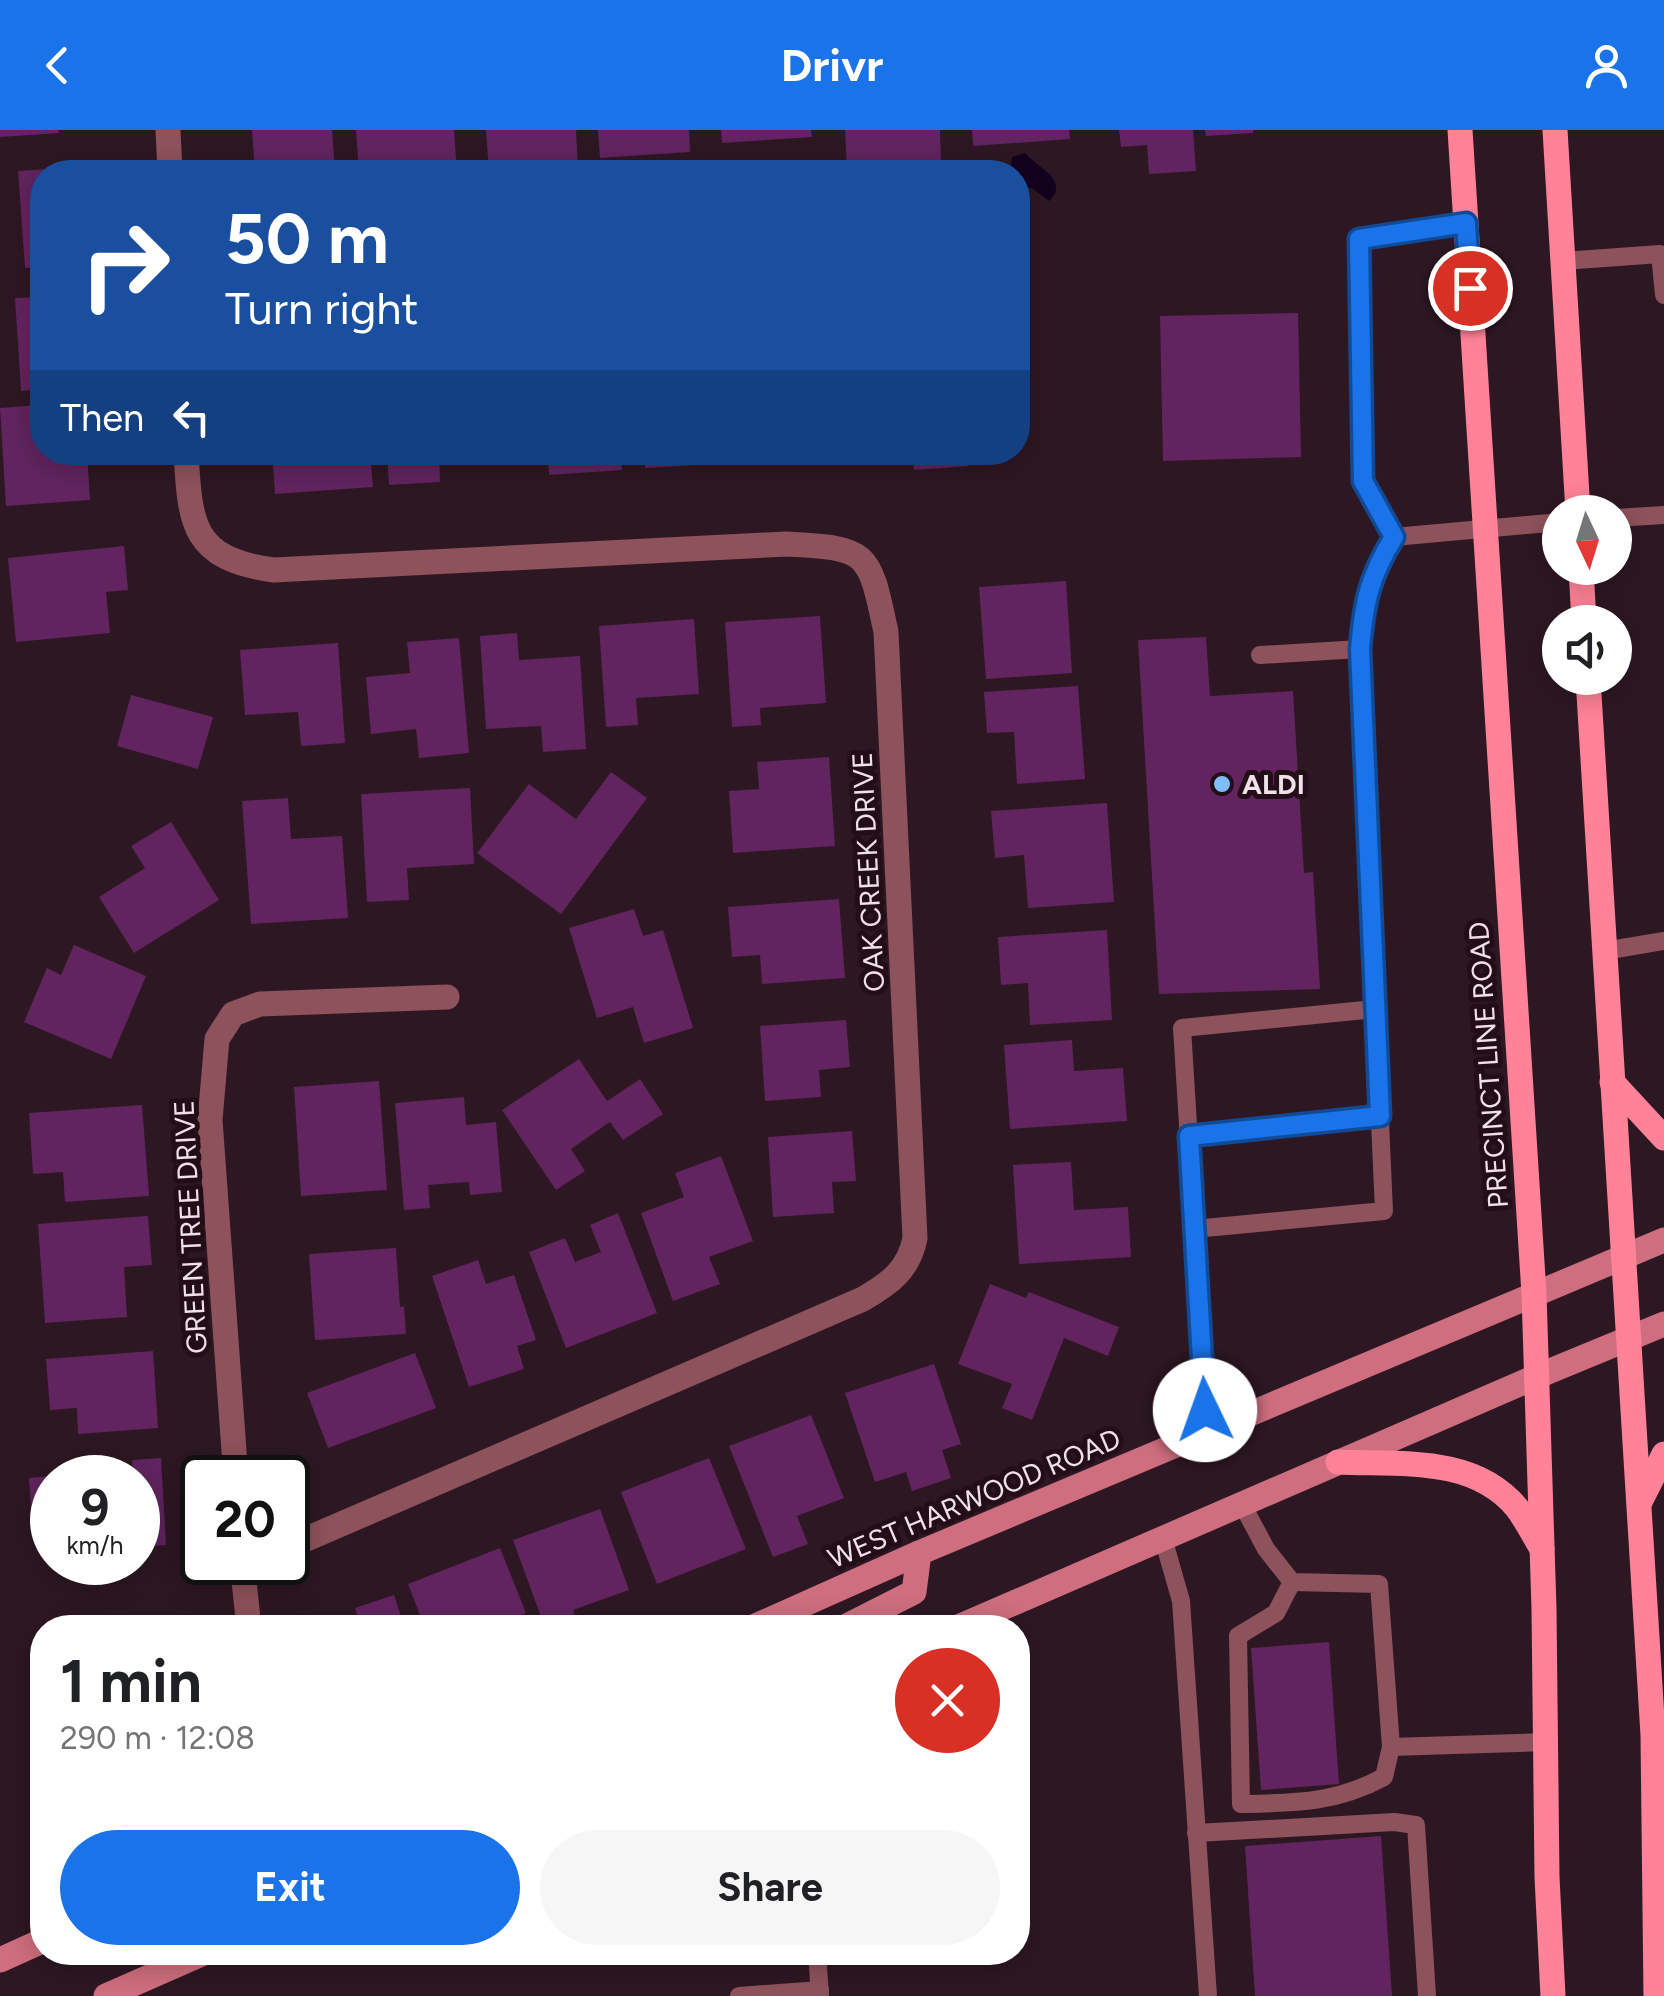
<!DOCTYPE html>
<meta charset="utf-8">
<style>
body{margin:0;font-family:Figtree,sans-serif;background:#f6f6f6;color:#202124;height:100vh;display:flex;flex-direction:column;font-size:38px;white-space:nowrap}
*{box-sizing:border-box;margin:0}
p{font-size:32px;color:#757577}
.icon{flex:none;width:55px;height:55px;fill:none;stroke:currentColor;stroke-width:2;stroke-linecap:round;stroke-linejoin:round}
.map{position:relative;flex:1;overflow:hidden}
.panel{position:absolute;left:30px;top:1485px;width:1000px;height:350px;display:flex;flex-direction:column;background:#fff;border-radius:40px;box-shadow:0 5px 25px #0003}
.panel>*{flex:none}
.guide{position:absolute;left:30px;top:30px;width:1000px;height:305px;border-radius:40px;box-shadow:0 5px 25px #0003;background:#1a4fa0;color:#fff;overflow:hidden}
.needle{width:65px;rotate:176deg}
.tools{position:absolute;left:1542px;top:365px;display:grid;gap:20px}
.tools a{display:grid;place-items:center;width:90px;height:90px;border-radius:50%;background:#fff;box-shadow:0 5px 25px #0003;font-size:50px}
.speed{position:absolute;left:30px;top:1325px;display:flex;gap:20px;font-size:50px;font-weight:700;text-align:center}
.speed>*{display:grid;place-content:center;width:130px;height:130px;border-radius:50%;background:#fff;box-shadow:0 5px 25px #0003;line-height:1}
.speed small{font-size:25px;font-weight:400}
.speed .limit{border:5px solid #111;border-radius:15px;background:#fff;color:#111}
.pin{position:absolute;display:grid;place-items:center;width:85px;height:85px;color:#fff;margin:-42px;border:5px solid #fff;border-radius:50%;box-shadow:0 2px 10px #0007}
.me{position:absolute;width:110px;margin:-55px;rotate:357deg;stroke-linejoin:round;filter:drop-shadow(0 0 8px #0008)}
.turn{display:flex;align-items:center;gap:35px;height:210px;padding:0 30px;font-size:45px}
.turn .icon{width:130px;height:130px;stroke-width:2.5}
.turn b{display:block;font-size:70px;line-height:85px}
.then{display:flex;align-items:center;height:95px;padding:0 30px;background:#0003;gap:20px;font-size:38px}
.round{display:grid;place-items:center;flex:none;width:105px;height:105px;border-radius:52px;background:#f6f6f6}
.headline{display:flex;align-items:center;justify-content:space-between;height:170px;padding:0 30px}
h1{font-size:60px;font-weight:700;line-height:75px}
.primary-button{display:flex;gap:20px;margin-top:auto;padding:20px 30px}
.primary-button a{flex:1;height:115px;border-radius:60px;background:#1a73e8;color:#fff;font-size:40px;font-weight:700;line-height:115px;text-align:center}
.primary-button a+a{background:#f6f6f6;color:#202124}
header{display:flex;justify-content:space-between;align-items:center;height:130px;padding:0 30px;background:#1a73e8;color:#fff;font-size:45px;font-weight:700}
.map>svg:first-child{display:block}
.water{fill:#130120}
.building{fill:#61245f}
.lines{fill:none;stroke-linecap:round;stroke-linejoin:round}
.lane{stroke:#8e525c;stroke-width:18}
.street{stroke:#8e525c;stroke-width:25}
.secondary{stroke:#ce6e7e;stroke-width:25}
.primary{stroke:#ff8298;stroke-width:25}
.route-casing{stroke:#114b97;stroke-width:25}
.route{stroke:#1a73e8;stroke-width:18}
.poi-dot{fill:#7dbef9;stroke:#230e18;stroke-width:4}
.labels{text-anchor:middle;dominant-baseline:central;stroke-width:10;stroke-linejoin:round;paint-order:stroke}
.poi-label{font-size:28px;font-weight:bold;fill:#f0e0e7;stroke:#230e18;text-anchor:start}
.street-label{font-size:28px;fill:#f0e0e7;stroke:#230e18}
</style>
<header><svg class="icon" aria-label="back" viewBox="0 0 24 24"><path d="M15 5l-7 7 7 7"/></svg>Drivr<svg class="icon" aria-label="person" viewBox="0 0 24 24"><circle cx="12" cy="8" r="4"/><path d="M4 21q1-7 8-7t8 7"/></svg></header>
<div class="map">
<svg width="1664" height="1866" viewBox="0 0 1664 1866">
<rect width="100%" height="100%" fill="#2d1722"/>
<path class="water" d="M 1025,23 C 1037,38 1071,50 1049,71 L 1032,58 L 1018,55 L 1018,42 L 1010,42 L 1012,27 Z"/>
<g class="building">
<path d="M 0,0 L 58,0 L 59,3 L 0,7 Z"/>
<path d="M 252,0 L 332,0 L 335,42 L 255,42 Z"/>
<path d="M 356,0 L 454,0 L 457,42 L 359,42 Z"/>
<path d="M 486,0 L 576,0 L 578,40 L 489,42 Z"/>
<path d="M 598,0 L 689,0 L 690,22 L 600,28 Z"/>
<path d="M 721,0 L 811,0 L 812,7 L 722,13 Z"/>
<path d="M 845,0 L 940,0 L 941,35 L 847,40 Z"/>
<path d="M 972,0 L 1069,0 L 1070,9 L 973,16 Z"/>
<path d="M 1119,0 L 1193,0 L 1196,41 L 1149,44 L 1147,15 L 1121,17 Z"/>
<path d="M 1205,0 L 1253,0 L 1253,3 L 1206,6 Z"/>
<path d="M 103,35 L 103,42 L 42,42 L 42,137 L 25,138 L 18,41 Z"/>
<path d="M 42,167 L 42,259 L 21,261 L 15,168 Z"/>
<path d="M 1298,183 L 1301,327 L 1163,331 L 1160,186 Z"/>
<path d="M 42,275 L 42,322 L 87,322 L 90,370 L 6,376 L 0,278 Z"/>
<path d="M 272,322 L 370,322 L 373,357 L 275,364 Z"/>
<path d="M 387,322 L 439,322 L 440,352 L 389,355 Z"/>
<path d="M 548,322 L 620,322 L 622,340 L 549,345 Z"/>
<path d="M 644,322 L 746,322 L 747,332 L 645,338 Z"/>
<path d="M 786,322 L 830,322 L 830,325 L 786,328 Z"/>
<path d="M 913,322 L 967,322 L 968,336 L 914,340 Z"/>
<path d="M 124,416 L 128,460 L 106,462 L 110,503 L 16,512 L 8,428 Z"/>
<path d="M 1066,451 L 1072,543 L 986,549 L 979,457 Z"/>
<path d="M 820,486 L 826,573 L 760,578 L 761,595 L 732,597 L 725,492 Z"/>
<path d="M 694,489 L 699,564 L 636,568 L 638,595 L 606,597 L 599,496 Z"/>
<path d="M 517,503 L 519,530 L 580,526 L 586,619 L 543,622 L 541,596 L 486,599 L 480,506 Z"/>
<path d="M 1206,507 L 1210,566 L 1293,561 L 1304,743 L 1313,742 L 1320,859 L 1159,864 L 1138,510 Z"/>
<path d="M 459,508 L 469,623 L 419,628 L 416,599 L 371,604 L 366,547 L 410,543 L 407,512 Z"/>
<path d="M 338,513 L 345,613 L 301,616 L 298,582 L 245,585 L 240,520 Z"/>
<path d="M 1078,556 L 1085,649 L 1017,654 L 1014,602 L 987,603 L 984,562 Z"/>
<path d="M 131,565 L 213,587 L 198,639 L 117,616 Z"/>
<path d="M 829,627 L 835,716 L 733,723 L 729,661 L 759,659 L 757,632 Z"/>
<path d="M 611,642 L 647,668 L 561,784 L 477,723 L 529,654 L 576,689 Z"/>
<path d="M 470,658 L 474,734 L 407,738 L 409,770 L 367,772 L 361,664 Z"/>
<path d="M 288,668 L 291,709 L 342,706 L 348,788 L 251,794 L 242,671 Z"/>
<path d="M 1107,673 L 1114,772 L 1028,778 L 1024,725 L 995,728 L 991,681 Z"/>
<path d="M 171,692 L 219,770 L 134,823 L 99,767 L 145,738 L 131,716 Z"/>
<path d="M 839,769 L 845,848 L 762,854 L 760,825 L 732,827 L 728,777 Z"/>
<path d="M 634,779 L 643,806 L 663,800 L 693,898 L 644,913 L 633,877 L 597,888 L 569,798 Z"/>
<path d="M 1107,800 L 1112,890 L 1030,895 L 1028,853 L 1001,855 L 998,807 Z"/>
<path d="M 74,815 L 146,846 L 111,929 L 24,892 L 47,838 L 61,845 Z"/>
<path d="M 846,890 L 850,937 L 819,940 L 821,967 L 765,971 L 760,896 Z"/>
<path d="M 1072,910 L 1074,941 L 1123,938 L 1127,991 L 1010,999 L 1004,915 Z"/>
<path d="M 579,929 L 607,971 L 640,949 L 663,984 L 623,1010 L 610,992 L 571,1019 L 585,1041 L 556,1060 L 502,980 Z"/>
<path d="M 379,951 L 387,1060 L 301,1066 L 294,957 Z"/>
<path d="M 464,967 L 466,995 L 496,992 L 502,1062 L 470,1065 L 469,1052 L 428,1055 L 430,1078 L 404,1080 L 395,973 Z"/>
<path d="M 142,975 L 149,1066 L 65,1072 L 63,1042 L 33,1044 L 29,983 Z"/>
<path d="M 852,1001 L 856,1051 L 832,1052 L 834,1083 L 773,1087 L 768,1007 Z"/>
<path d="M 721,1026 L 753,1111 L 709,1127 L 720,1154 L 673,1171 L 641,1083 L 684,1067 L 675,1043 Z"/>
<path d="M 1071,1032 L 1074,1080 L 1128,1077 L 1131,1127 L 1019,1134 L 1013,1035 Z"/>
<path d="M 618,1083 L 657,1183 L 566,1218 L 529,1122 L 565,1108 L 575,1132 L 601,1122 L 590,1095 Z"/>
<path d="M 148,1086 L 152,1135 L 124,1137 L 127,1187 L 45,1193 L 38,1094 Z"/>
<path d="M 396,1118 L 400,1177 L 404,1176 L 406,1204 L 315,1210 L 309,1124 Z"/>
<path d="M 478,1130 L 486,1154 L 514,1145 L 536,1210 L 517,1216 L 524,1239 L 469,1257 L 432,1146 Z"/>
<path d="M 990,1154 L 1026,1168 L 1029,1162 L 1119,1197 L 1108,1226 L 1064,1208 L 1032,1290 L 1002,1278 L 1012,1254 L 958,1234 Z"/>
<path d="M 153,1221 L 158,1298 L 78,1304 L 77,1278 L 50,1280 L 46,1229 Z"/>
<path d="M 415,1223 L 436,1278 L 328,1318 L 307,1263 Z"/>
<path d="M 934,1234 L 961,1314 L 942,1320 L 951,1348 L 912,1361 L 906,1342 L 875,1352 L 845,1263 Z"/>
<path d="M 811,1285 L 844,1368 L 797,1386 L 808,1414 L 773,1427 L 729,1316 Z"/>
<path d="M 161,1328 L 166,1415 L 138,1417 L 138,1348 L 133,1348 L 132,1330 Z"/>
<path d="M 709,1328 L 746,1419 L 657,1454 L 621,1362 Z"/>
<path d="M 52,1346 L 52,1390 L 32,1392 L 29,1348 Z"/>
<path d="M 600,1379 L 629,1460 L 573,1480 L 579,1498 L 545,1498 L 513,1410 Z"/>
<path d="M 500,1418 L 526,1483 L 489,1498 L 425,1498 L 408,1454 Z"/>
<path d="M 394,1465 L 405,1498 L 362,1498 L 355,1478 Z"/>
<path d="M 1329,1512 L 1339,1654 L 1261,1660 L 1251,1518 Z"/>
<path d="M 1381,1706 L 1392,1866 L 1255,1866 L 1245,1716 Z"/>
</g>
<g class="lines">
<g class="lane">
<path d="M 1563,131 L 1660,124 L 1664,165"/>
<path d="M 1615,388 L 1664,385"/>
<path d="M 1394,407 L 1363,351 L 1359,109 L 1466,93"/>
<path d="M 1394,407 L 1560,392"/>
<path d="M 1260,525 L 1360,519"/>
<path d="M 1604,821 L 1664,811"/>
<path d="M 1189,1006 L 1380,986"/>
<path d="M 1194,1099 L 1384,1081 L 1375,879"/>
<path d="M 1207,1301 L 1182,898 L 1375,879 L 1360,519 C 1364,473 1369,447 1394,407"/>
<path d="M 1242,1374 L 1266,1419 L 1292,1452 L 1379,1454 L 1391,1617 L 1546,1612"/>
<path d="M 1163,1408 L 1181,1471 L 1208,1866"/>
<path d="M 1292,1452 L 1276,1483 L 1238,1506 L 1241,1674 C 1295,1673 1336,1673 1384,1647 L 1391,1617"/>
<path d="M 1196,1703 L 1394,1692 L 1416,1695 L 1427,1866"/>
<path d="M 817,1822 L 820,1866"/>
<path d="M 739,1866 L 820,1860"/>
</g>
<g class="street">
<path d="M 168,0 L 170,42"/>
<path d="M 186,322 C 190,395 192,429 274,440 L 786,414 C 869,418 869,421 886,502 L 915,1108 C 909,1140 889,1154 863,1169 L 288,1417"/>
<path d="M 236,1348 L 210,990 L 217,909 L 233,884 L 260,874 L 447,867"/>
<path d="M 242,1432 L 249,1498"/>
</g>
<g class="secondary">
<path d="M 751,1498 L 919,1423 L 1664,1110"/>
<path d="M 843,1498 L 914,1462 L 919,1423"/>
<path d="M 956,1498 L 1538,1246 L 1664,1194"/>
<path d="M 0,1830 L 42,1811"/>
<path d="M 106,1866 L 206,1822"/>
</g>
<g class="primary">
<path d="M 1460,0 L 1534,1164 L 1544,1479 L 1547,1747 L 1553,1866"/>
<path d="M 1555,0 L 1578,382"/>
<path d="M 1581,438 L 1584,492"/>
<path d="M 1588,548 L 1653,1605 L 1656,1866"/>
<path d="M 1612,952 L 1664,1008"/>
<path d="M 1338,1332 C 1399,1335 1473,1325 1517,1378 C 1526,1390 1534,1406 1542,1419"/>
<path d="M 1641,1370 L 1664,1324"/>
</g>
</g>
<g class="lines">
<g class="route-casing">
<path id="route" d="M 1205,1280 L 1189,1006 L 1380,986 L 1360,519 C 1364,473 1369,447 1394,407 L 1363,351 L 1359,109 L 1466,93 L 1470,158"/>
</g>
<use href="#route" class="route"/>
</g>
<circle class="poi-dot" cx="1222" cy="654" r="10"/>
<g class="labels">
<g class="poi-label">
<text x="1242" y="654">ALDI</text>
</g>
<g class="street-label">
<text transform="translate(868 742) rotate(-93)">OAK CREEK DRIVE</text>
<text transform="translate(1488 935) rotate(-94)">PRECINCT LINE ROAD</text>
<text transform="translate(190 1097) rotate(-93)">GREEN TREE DRIVE</text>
<text transform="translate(974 1368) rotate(-23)">WEST HARWOOD ROAD</text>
</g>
</g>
</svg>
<div class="tools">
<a><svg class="needle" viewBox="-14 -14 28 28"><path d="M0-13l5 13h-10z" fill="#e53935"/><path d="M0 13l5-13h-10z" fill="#757577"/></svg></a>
<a><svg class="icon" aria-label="sound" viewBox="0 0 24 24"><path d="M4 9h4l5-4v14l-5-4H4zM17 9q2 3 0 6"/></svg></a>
</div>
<div class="speed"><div>9<small>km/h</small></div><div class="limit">20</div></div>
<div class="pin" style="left:1470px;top:158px;background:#d93025"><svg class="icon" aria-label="arrive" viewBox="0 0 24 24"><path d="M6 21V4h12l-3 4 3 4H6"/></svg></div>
<svg class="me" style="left:1205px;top:1280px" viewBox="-20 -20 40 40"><circle r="19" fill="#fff"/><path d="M0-13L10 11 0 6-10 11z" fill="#1a73e8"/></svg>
<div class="guide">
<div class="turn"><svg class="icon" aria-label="right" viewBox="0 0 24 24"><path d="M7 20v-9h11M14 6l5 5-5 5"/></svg><div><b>50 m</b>Turn right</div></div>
<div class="then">Then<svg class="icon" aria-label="left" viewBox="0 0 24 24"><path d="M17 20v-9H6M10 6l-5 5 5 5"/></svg></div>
</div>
<section class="panel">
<div class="headline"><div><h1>1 min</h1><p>290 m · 12:08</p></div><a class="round" style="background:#d93025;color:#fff"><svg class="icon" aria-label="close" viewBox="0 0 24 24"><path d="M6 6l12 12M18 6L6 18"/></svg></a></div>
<div class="primary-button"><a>Exit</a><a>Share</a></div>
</section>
</div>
